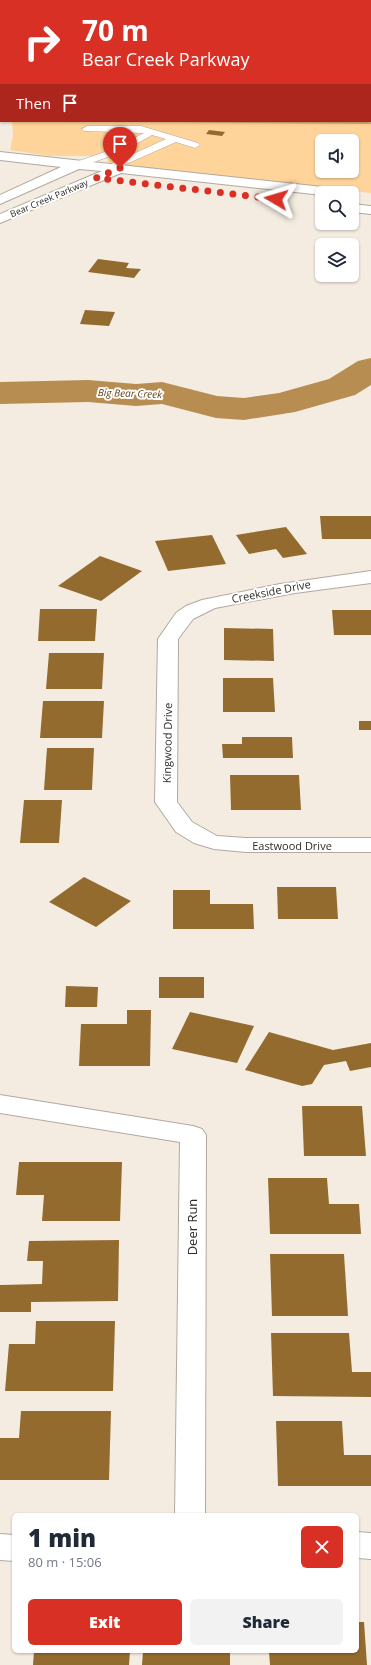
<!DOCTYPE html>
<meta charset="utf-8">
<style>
body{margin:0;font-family:"Open Sans",sans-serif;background:#f2f2f3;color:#1f2937;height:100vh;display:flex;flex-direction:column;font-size:15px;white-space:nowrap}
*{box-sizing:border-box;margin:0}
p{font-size:13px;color:#747a83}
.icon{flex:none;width:22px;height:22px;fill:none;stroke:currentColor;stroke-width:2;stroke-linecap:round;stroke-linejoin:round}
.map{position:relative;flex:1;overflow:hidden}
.side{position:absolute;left:12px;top:1513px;width:347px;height:140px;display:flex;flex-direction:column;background:#fff;border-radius:6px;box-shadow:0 1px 3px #0004}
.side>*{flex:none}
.top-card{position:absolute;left:0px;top:0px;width:371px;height:122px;box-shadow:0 1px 3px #0004;background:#d93025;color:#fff;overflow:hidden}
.fabs{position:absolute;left:315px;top:134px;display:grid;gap:8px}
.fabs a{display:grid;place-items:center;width:44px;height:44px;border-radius:6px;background:#fff;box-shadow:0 1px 3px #0004;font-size:20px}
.pin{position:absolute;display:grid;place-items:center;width:34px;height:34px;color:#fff;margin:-41px -17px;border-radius:50% 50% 50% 0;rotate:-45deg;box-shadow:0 0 4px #0007}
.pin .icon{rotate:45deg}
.me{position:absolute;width:44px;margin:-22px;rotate:277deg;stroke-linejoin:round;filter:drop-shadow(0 0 3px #0008)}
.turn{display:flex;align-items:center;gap:14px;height:84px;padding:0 16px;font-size:18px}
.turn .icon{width:52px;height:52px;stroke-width:2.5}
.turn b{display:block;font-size:28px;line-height:34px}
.then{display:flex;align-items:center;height:38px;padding:0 16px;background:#0003;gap:8px;font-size:15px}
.round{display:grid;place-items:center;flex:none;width:42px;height:42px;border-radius:6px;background:#f2f2f3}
.head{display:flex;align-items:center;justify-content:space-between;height:68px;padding:0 16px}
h1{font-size:24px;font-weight:800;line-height:30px}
.button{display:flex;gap:8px;margin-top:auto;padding:8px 16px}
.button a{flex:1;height:46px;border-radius:6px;background:#d93025;color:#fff;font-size:16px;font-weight:800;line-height:46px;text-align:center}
.button a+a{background:#f2f2f3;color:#1f2937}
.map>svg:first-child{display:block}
.green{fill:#ffd49a;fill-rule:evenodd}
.forest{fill:#ddb175}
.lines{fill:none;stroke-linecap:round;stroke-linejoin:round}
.river{fill:#b78d52;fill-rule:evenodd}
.building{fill:#946b2f}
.lane-casing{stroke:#b2a99f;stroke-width:1}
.street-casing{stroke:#b2a99f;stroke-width:2}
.secondary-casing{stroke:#b2a99f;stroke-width:2}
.lane{fill:#fff;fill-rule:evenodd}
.street{fill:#fff;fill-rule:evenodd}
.secondary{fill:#fff;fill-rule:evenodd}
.route{stroke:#d93025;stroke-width:7;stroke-dasharray:0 12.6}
.labels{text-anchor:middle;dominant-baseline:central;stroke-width:4;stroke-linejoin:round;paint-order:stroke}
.far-street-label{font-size:9px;fill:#2e2b27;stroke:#fff}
.far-water-label{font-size:10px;font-style:italic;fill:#624416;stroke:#fff}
.street-label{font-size:11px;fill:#2e2b27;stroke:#fff}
.near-street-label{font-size:13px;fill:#2e2b27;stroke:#fff}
</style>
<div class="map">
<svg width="371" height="1665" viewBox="0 0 371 1665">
<rect width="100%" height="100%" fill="#f4ece1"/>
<path class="green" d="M 34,0 L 371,0 L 371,193 L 107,169 L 109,156 L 50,156 L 10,150 L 13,135 L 12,121 L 370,121 L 370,1 ZM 322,141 L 352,141 L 352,171 L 322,171 Z"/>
<path class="forest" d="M 34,0 L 371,0 L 371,124 L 44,121 L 370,121 L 370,1 Z"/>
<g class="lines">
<g class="river">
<rect x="274" y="0" width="27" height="1"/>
<rect x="370" y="42" width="1" height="16"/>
<path d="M 371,358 L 371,385 L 355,395 L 295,412 L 244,420 L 216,418 L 162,404 L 136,406 L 88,402 L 0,404 L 0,382 L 88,380 L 136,384 L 162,382 L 217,396 L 244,398 L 279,393 L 329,379 L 358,361 Z"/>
</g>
</g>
<g class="building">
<path d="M 209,130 L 225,132 L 222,136 L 206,134 Z"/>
<path d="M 98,259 L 129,263 L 126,268 L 141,269 L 134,278 L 88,272 Z"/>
<path d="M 85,310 L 115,312 L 109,326 L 80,324 Z"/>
<path d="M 320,516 L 371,516 L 371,539 L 322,539 Z"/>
<path d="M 286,527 L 307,554 L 283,558 L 276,549 L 249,554 L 236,535 Z"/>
<path d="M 212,535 L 226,564 L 168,571 L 155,541 Z"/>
<path d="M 100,556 L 142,571 L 101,601 L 58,586 Z"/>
<path d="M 40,609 L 97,609 L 95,641 L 38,641 Z"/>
<path d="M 332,610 L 371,610 L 371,635 L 334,635 Z"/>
<path d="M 224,628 L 273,629 L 274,661 L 224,660 Z"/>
<path d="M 49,653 L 104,653 L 102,689 L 46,689 Z"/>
<path d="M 223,678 L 273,678 L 275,712 L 223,712 Z"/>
<path d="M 43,701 L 104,701 L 102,738 L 40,738 Z"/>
<rect x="359" y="721" width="12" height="9"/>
<path d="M 242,737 L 292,737 L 293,758 L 223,758 L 222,744 L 242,744 Z"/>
<path d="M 47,748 L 94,748 L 92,790 L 44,790 Z"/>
<path d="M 230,775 L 299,775 L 301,810 L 231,810 Z"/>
<path d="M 24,800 L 62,800 L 59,843 L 20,843 Z"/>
<path d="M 84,877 L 131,901 L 96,927 L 49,902 Z"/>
<path d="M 277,887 L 336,887 L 338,919 L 278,919 Z"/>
<path d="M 173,890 L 210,890 L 210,904 L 253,904 L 254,929 L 173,929 Z"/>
<rect x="159" y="977" width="45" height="21"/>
<path d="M 66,986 L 98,987 L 97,1007 L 65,1007 Z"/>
<path d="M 127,1010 L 151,1010 L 150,1066 L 79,1066 L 81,1024 L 127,1024 Z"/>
<path d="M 190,1012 L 254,1026 L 237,1063 L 172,1049 Z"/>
<path d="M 269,1032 L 333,1050 L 371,1043 L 371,1067 L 350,1071 L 346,1061 L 324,1065 L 312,1084 L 302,1086 L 245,1070 Z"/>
<path d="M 302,1106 L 362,1106 L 366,1156 L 304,1156 Z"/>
<path d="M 19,1162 L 122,1162 L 120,1221 L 42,1221 L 44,1195 L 16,1195 Z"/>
<path d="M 268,1178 L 327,1178 L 329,1204 L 359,1204 L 361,1234 L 270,1234 Z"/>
<path d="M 119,1240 L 118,1301 L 31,1302 L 31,1312 L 0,1312 L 0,1285 L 42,1284 L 43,1261 L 27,1261 L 29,1241 Z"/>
<path d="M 270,1254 L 344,1254 L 348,1316 L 272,1316 Z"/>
<path d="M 36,1321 L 115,1321 L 113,1391 L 5,1391 L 9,1344 L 35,1344 Z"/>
<path d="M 271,1333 L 349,1333 L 352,1372 L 371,1372 L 371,1397 L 273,1396 Z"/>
<path d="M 21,1411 L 111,1411 L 109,1480 L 0,1480 L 0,1438 L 19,1438 Z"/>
<path d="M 276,1421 L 342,1421 L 344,1455 L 371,1455 L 371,1486 L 278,1486 Z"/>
<path d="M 357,1622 L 364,1622 L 367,1665 L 270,1665 L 269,1651 L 357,1651 Z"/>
<path d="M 34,1651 L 130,1651 L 129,1665 L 33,1665 Z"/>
<path d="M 143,1651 L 230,1651 L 230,1665 L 142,1665 Z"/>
</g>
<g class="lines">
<g class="lane-casing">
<path id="lane" d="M 87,126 L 141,126 L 198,143 L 200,145 L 195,148 L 176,142 L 115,169 L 109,169 L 109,165 L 166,139 L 152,135 L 120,153 L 79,167 L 74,164 L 76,162 L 113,149 L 144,133 L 84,131 L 82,129 Z"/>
</g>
<g class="street-casing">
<g id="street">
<path d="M 371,571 L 371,583 L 295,593 L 215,608 L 193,619 L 178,639 L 177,802 L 192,822 L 217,836 L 246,838 L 371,838 L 371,852 L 246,852 L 214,849 L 194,843 L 176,832 L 155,802 L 158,639 L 176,613 L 186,606 L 202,600 L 280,584 Z"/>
<path d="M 0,1095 L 193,1126 L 202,1129 L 206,1135 L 205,1515 L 175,1515 L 180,1142 L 0,1113 Z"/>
<path d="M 357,1532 L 371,1533 L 371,1559 L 357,1558 Z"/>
<path d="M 0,1534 L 14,1535 L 14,1561 L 0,1560 Z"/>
</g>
</g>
<g class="secondary-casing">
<g id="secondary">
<path d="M 0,152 L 341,189 L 346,190 L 348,193 L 322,193 L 322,195 L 121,173 L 0,223 L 0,214 L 102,171 L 79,169 L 0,204 L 0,195 L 61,167 L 0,160 Z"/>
<path d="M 352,204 L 371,206 L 371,214 L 352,212 Z"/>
</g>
</g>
<use href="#lane" class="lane"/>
<use href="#street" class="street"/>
<use href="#secondary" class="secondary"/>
</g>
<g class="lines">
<path class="route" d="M 120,168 L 96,178 L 276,199"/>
</g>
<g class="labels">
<g class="far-street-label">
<text transform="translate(49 198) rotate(-23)">Bear Creek Parkway</text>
</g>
<g class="far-water-label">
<text transform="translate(130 393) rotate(2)">Big Bear Creek</text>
</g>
<g class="street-label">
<text transform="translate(271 591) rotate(-11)">Creekside Drive</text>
<text transform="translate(167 743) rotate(-89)">Kingwood Drive</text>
<text x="292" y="845">Eastwood Drive</text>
</g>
<g class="near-street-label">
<text transform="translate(192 1227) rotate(-90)">Deer Run</text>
</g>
</g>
</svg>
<div class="fabs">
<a><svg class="icon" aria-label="sound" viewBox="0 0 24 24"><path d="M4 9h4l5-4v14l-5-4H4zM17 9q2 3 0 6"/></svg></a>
<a><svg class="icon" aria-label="search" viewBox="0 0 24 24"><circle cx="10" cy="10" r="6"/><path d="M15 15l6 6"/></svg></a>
<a><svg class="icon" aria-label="layers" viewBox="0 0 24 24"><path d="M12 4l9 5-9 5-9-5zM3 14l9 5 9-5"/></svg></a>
</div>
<div class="pin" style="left:120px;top:168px;background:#d93025"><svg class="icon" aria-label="arrive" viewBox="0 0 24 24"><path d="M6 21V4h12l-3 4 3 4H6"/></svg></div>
<svg class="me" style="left:276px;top:199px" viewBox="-20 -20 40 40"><path d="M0-17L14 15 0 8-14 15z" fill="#d93025" stroke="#fff" stroke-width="4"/></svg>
<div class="top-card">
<div class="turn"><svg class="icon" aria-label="right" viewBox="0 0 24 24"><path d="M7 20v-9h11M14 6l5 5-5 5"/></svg><div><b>70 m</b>Bear Creek Parkway</div></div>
<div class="then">Then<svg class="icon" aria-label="arrive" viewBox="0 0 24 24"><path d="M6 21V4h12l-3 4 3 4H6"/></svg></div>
</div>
<section class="side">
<div class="head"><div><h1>1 min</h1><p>80 m · 15:06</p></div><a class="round" style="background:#d93025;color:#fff"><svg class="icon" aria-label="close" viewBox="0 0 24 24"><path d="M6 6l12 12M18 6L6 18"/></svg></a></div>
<div class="button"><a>Exit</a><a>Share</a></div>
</section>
</div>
